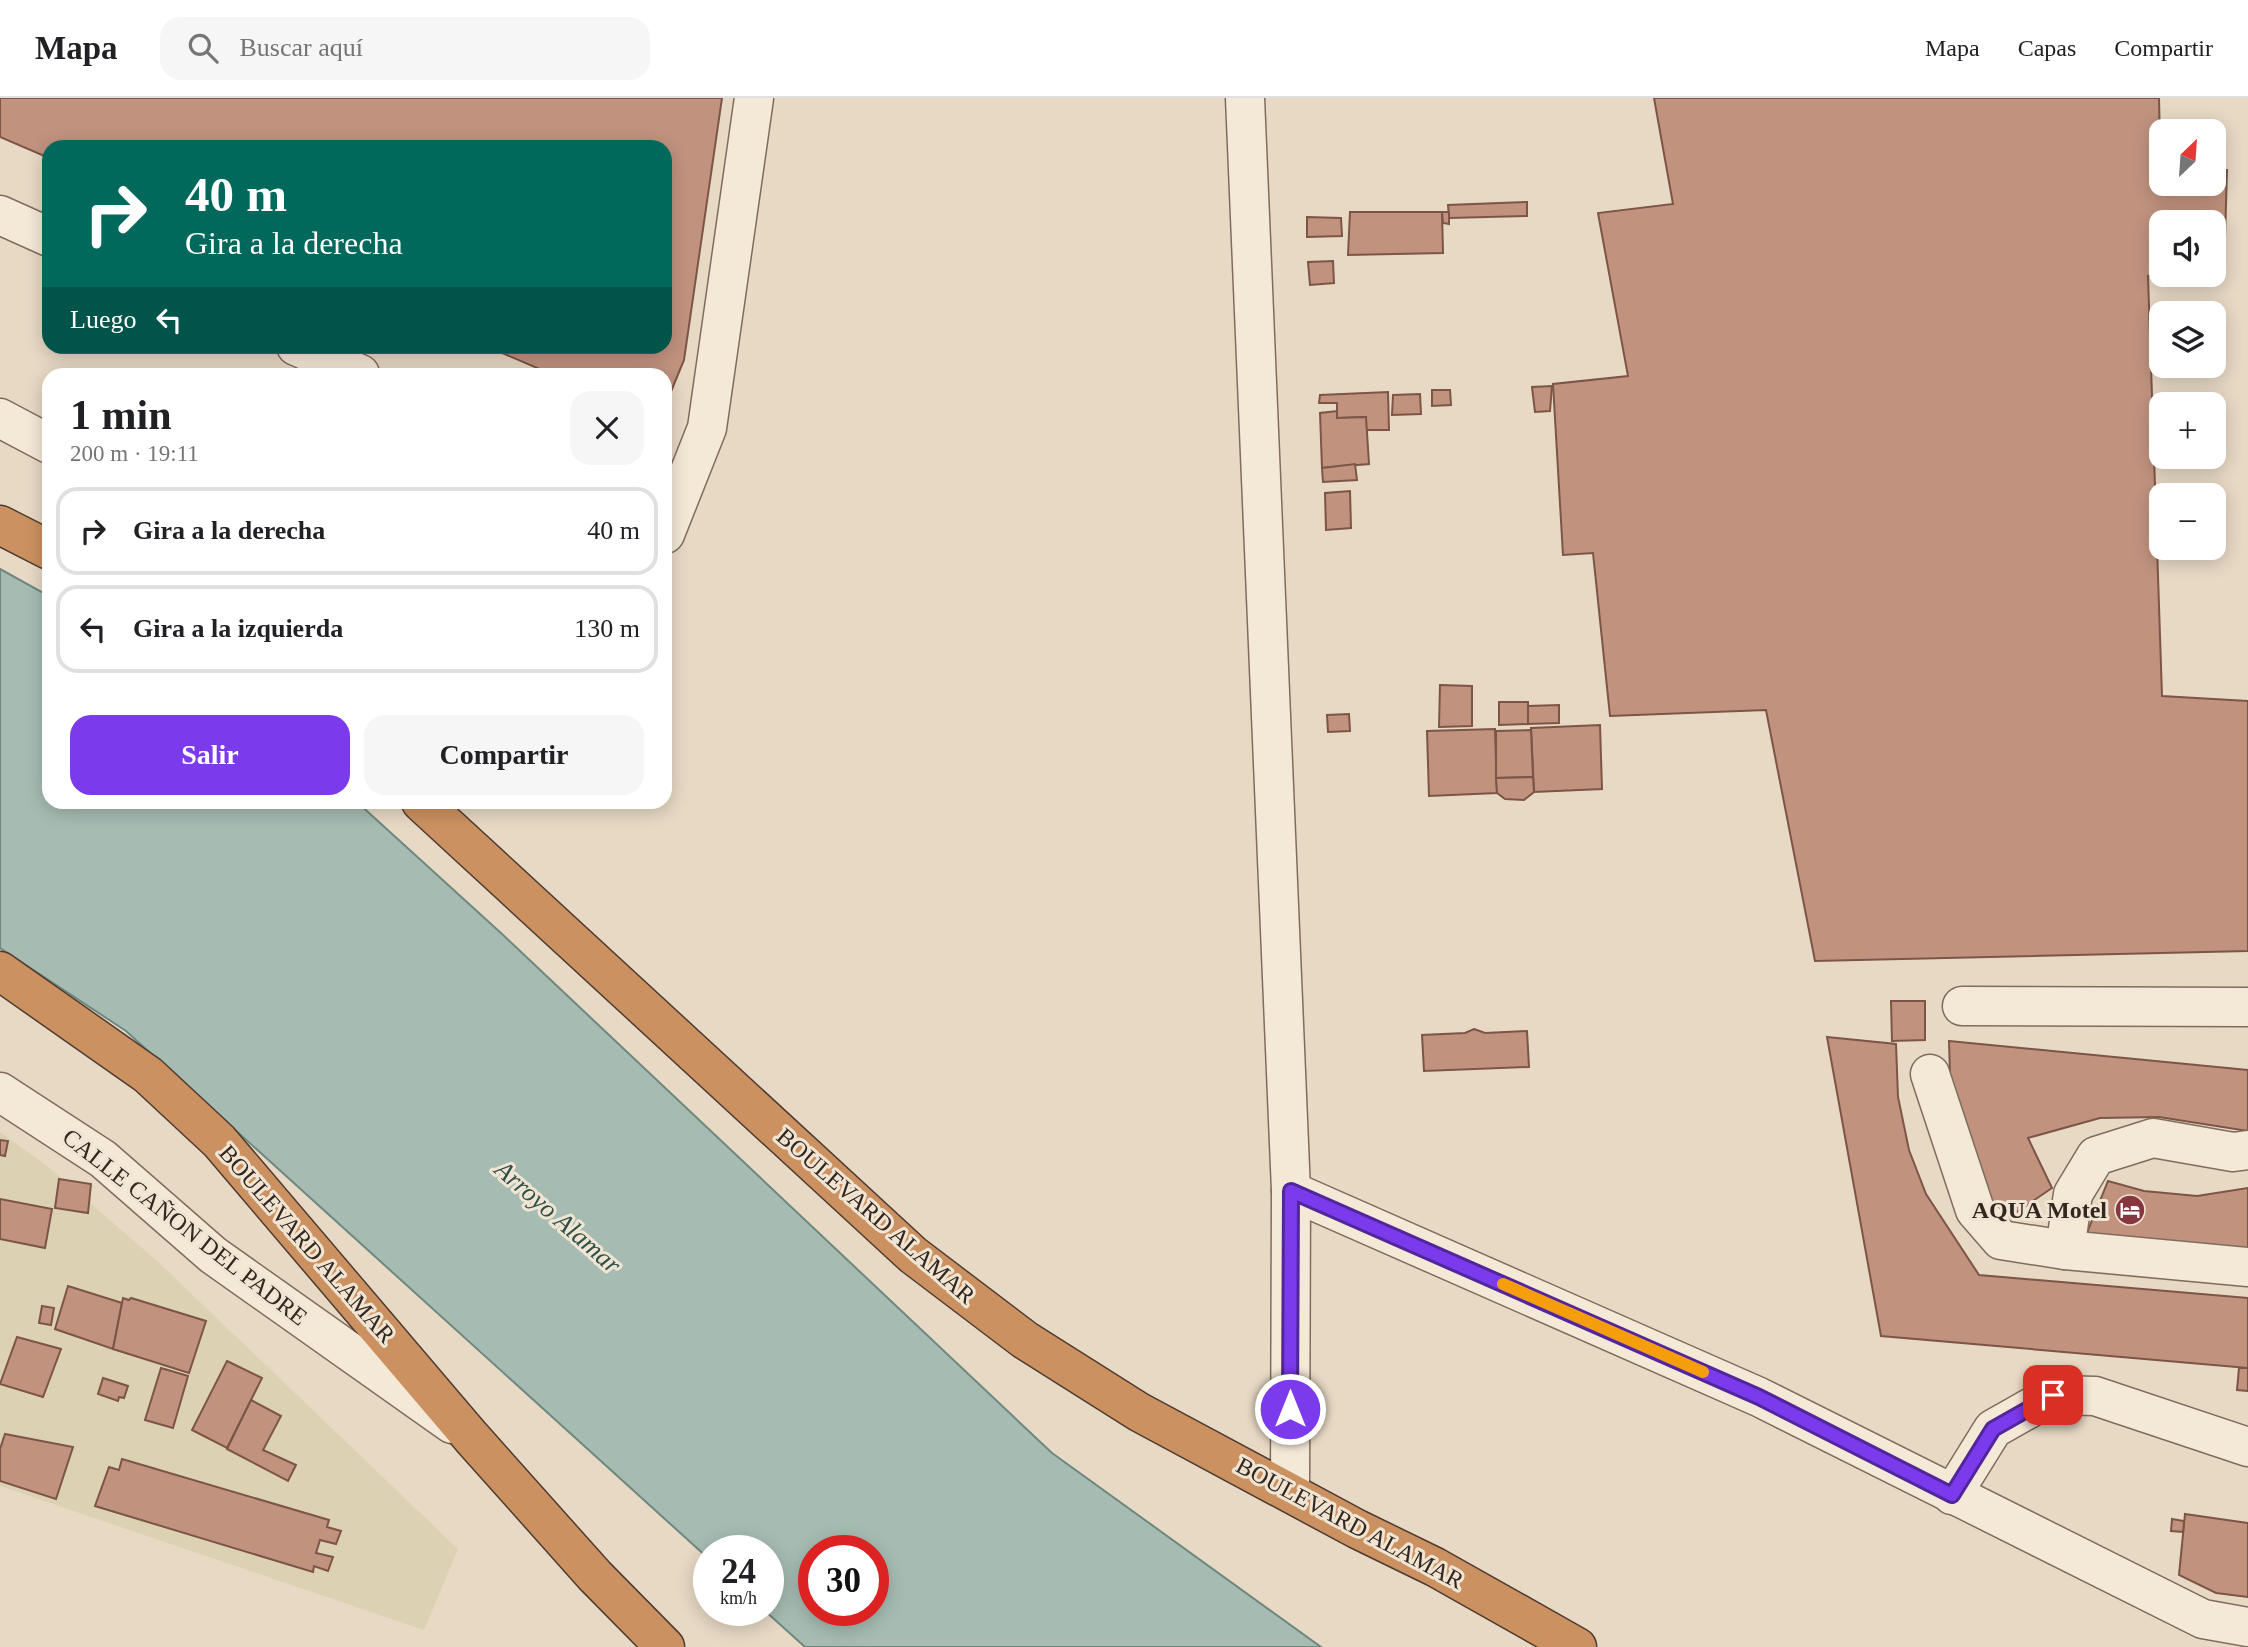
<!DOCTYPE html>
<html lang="es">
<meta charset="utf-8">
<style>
body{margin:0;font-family:"Times New Roman",serif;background:#f6f6f6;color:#202124;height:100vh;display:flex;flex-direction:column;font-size:26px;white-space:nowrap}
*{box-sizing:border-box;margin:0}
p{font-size:23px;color:#757577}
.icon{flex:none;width:38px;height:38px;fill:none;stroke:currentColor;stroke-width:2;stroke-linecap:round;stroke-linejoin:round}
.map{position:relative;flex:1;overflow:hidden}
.drawer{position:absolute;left:42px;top:270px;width:630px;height:441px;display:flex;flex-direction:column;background:#fff;border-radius:21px;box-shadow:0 4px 18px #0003}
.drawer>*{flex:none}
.banner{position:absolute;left:42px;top:42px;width:630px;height:214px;border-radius:21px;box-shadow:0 4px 18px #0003;background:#00695c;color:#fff;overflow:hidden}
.needle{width:46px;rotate:25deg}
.fabs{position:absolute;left:2149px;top:21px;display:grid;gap:14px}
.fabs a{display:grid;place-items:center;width:77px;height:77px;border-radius:14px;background:#fff;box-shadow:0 4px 18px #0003;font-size:35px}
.speed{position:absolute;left:693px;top:1437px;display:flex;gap:14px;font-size:35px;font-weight:700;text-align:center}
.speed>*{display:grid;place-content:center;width:91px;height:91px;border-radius:50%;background:#fff;box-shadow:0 4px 18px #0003;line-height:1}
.speed small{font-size:18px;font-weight:400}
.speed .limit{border:10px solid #d22;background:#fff;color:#111}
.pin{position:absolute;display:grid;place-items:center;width:60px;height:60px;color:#fff;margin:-30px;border-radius:14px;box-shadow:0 4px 10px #0006}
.me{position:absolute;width:77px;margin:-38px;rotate:0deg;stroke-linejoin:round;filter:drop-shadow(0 0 5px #0008)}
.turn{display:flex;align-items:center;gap:24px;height:147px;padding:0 28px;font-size:32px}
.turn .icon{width:91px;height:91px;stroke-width:2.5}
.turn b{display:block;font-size:49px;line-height:60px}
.then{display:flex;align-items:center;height:66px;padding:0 28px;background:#0003;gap:14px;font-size:26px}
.round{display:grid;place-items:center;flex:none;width:74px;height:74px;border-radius:21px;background:#f6f6f6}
.headline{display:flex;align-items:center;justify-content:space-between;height:119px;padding:0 28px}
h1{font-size:42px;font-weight:700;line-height:52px}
.primary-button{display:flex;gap:14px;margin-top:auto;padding:14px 28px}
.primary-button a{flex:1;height:80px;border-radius:21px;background:#7c3aed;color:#fff;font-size:28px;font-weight:700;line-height:80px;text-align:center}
.primary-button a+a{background:#f6f6f6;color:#202124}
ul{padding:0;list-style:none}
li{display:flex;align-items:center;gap:21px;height:88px;margin:0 14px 10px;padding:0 14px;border:4px solid #e0e0e0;border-radius:21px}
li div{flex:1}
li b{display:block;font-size:26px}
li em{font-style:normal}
header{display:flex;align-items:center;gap:42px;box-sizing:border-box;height:98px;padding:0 35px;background:#fff;border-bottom:2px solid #e0e0e0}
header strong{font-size:33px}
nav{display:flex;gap:38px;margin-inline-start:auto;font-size:24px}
.search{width:490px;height:63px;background:#f6f6f6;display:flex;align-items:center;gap:18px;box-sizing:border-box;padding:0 24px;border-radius:21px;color:#757577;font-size:26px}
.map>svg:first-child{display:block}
.farmland{fill:#dcd1b3}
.water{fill:#a6bcb3;stroke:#6e887f;stroke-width:2;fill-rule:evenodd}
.building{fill:#c1937f;stroke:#7c5546;stroke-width:2}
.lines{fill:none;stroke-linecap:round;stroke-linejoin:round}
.minor-casing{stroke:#806c5d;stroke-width:41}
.highway-casing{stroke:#4e3b31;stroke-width:41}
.minor{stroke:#f4e8d7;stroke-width:38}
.highway{stroke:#cc9160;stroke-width:38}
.route-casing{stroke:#51269a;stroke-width:18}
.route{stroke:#7c3aed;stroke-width:12}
.slow{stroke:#f59e0b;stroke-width:12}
.labels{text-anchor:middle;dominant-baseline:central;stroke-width:6;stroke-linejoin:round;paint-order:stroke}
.poi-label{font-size:24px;font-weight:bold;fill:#32261f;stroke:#f0e5d3;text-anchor:end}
.street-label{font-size:24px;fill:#32261f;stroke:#f0e5d3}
.water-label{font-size:26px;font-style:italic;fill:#30504a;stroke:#f0e5d3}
</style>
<header>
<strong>Mapa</strong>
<div class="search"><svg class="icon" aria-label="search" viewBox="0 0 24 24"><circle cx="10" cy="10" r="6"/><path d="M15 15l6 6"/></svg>Buscar aquí</div>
<nav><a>Mapa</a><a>Capas</a><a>Compartir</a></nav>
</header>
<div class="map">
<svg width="2248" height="1549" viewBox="0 0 2248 1549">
<rect width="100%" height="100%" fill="#e8d9c5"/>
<path class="farmland" d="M 0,1034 L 46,1067 L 157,1163 L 458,1451 L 424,1532 L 0,1388 Z"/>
<path class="water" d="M 0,471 L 49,498 L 49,704 L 357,704 L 502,836 L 1052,1355 L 1321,1549 L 805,1549 L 764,1512 L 768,1512 L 768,1452 L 709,1452 L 709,1461 L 126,933 L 0,850 ZM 814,1452 L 873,1452 L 873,1512 L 814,1512 Z"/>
<g class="building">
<path d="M 0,0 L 722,0 L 684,262 L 665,308 L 665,276 L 551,276 L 486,248 L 665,248 L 665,49 L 49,49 L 49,60 L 0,39 Z"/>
<path d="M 1654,0 L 2159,0 L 2161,86 L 2214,86 L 2214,73 L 2227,72 L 2224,174 L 2214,175 L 2214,124 L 2161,124 L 2161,177 L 2173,177 L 2148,178 L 2162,598 L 2248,603 L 2248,853 L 1815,863 L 1766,612 L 1610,618 L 1593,455 L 1563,457 L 1553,286 L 1628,278 L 1598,115 L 1673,106 Z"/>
<path d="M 1527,104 L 1527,118 L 1449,120 L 1448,107 Z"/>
<path d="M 1350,114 L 1442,114 L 1443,155 L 1348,157 Z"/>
<path d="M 1442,114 L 1449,114 L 1449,126 L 1443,125 Z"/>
<path d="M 1307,119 L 1341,120 L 1342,138 L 1307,139 Z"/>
<path d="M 1333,163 L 1334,185 L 1310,187 L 1308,164 Z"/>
<path d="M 1552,288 L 1550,313 L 1535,314 L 1532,289 Z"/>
<path d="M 1432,292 L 1450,292 L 1451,307 L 1432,308 Z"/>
<path d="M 1388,294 L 1389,332 L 1365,332 L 1366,319 L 1337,320 L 1337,305 L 1319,305 L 1320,297 Z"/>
<path d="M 1420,296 L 1421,316 L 1392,317 L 1393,297 Z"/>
<path d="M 1337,313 L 1337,320 L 1366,319 L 1369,366 L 1322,370 L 1320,315 Z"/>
<path d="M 1355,366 L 1357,382 L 1323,384 L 1322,370 Z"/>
<path d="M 1350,393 L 1351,430 L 1326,432 L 1325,395 Z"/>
<path d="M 1440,587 L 1472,588 L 1472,628 L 1439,629 Z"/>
<path d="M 1499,604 L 1528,604 L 1528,626 L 1499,627 Z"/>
<path d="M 1559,607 L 1559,625 L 1528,626 L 1528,608 Z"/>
<path d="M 1349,616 L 1350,633 L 1328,634 L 1327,617 Z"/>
<path d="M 1600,627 L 1602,691 L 1534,694 L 1531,630 Z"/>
<path d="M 1495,631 L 1497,695 L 1429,698 L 1427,633 Z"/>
<path d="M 1531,632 L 1533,679 L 1496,680 L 1496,633 Z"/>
<path d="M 1533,679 L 1534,694 L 1524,702 L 1505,701 L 1497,695 L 1496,680 Z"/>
<path d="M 1891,903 L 1925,903 L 1925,942 L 1892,943 Z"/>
<path d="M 1474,931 L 1485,935 L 1527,933 L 1529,969 L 1424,973 L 1422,937 L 1465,935 Z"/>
<path d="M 1827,939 L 1896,946 L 1898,999 L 1909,1052 L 1926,1096 L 1979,1177 L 2248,1200 L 2248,1270 L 1881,1238 Z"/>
<path d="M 1949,943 L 2248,972 L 2248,1033 L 2159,1019 L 2100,1020 L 2028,1040 L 2052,1090 L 2002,1124 L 1989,1109 L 1951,1008 Z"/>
<path d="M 0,1042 L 8,1043 L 5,1058 L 0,1057 Z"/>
<path d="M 59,1081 L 91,1086 L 88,1115 L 55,1110 Z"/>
<path d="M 2108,1083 L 2144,1093 L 2197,1098 L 2248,1090 L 2248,1152 L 2087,1135 Z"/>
<path d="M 0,1101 L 52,1111 L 45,1150 L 0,1141 Z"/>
<path d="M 68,1188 L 122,1205 L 113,1251 L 55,1231 Z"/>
<path d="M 123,1200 L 129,1202 L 131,1200 L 206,1223 L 189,1275 L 113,1251 Z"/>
<path d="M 42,1208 L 54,1210 L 51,1227 L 39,1225 Z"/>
<path d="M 17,1239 L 61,1251 L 43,1299 L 0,1286 Z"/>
<path d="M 227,1263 L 262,1280 L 227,1350 L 192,1332 Z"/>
<path d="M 161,1270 L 188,1278 L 173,1330 L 145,1322 Z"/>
<path d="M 2239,1270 L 2248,1270 L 2248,1293 L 2237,1292 Z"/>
<path d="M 103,1280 L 128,1288 L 124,1300 L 119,1299 L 118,1303 L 98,1296 Z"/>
<path d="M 251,1302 L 281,1318 L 263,1352 L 296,1367 L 288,1383 L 227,1351 Z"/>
<path d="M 5,1336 L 73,1349 L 56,1401 L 0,1383 L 0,1351 Z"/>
<path d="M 122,1361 L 329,1422 L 327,1429 L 341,1433 L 336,1446 L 320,1442 L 316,1455 L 333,1459 L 328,1473 L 314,1468 L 313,1474 L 95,1408 L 109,1369 L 119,1372 Z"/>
<path d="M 2185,1416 L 2248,1425 L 2248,1499 L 2216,1495 L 2179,1477 Z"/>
<path d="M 2172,1421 L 2184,1423 L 2183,1434 L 2171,1433 Z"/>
</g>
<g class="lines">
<g class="minor-casing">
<g id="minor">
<path d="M 1245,0 L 1291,1093 L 1290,1392"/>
<path d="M 0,117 L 49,139"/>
<path d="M 296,248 L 360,276"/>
<path d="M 0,320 L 49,346"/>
<path d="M 665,436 L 707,330 L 754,0"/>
<path d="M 1962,908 L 2248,909"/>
<path d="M 1930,976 L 1975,1112 L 2001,1142 L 2065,1152 L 2248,1169"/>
<path d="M 0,994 L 103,1061 L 213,1157 L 452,1326"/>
<path d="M 1291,1093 L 1759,1299 L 2203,1521 L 2248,1529"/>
<path d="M 2065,1152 L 2073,1096 L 2096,1058 L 2153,1040 L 2233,1054 L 2248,1052"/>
<path d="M 1952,1397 L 1993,1331 L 2053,1297 L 2095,1298 L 2248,1349"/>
</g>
</g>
<g class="highway-casing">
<g id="highway">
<path d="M 0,427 L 49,452"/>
<path d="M 421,704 L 913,1157 L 1025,1242 L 1139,1314 L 1357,1431 L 1435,1469 L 1577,1549"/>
<path d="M 0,873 L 148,977 L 219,1043 L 471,1339 L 595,1478 L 665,1549"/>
</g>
</g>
<use href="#minor" class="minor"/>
<use href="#highway" class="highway"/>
</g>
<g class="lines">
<g class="route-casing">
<path id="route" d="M 1290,1311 L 1291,1093 L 1759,1299 L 1952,1397 L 1993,1331 L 2053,1297"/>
</g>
<use href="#route" class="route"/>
<path class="slow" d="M 1503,1186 L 1703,1274"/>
</g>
<defs>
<g id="hotel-disc" transform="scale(1.575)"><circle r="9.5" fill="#87353f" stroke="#f0e5d3"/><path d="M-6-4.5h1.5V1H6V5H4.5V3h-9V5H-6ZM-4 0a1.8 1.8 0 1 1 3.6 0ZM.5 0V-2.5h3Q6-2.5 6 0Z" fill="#fff"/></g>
</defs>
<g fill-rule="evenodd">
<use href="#hotel-disc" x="2130" y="1112"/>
</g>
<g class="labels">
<g class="poi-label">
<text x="2107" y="1112">AQUA Motel</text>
</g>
<g class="street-label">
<text transform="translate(876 1118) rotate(41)">BOULEVARD ALAMAR</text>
<text transform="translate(185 1129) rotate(38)">CALLE CAÑON DEL PADRE</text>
<text transform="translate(307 1146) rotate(49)">BOULEVARD ALAMAR</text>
<text transform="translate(1350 1425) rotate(28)">BOULEVARD ALAMAR</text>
</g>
<g class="water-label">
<text transform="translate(558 1119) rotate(41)">Arroyo Alamar</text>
</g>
</g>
</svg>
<div class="fabs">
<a><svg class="needle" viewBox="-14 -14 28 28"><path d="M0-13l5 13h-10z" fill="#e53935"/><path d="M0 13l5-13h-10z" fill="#757577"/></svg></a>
<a><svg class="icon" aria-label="sound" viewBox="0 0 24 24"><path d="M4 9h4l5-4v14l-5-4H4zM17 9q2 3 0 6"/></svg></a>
<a><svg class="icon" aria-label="layers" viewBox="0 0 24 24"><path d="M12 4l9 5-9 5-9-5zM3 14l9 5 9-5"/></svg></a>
<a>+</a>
<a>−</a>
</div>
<div class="speed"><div>24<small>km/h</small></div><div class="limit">30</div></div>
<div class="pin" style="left:2053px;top:1297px;background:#d93025"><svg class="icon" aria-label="arrive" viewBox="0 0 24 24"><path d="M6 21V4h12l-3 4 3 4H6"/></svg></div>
<svg class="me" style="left:1290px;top:1311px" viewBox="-20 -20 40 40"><circle r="17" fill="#7c3aed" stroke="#fff" stroke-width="3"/><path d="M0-11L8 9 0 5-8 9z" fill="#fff"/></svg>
<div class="banner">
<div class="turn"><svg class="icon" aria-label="right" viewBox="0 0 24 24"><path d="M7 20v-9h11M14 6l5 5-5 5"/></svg><div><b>40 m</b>Gira a la derecha</div></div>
<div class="then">Luego<svg class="icon" aria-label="left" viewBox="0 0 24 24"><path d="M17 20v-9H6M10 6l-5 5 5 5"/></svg></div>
</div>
<section class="drawer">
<div class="headline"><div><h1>1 min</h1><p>200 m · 19:11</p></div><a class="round"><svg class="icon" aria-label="close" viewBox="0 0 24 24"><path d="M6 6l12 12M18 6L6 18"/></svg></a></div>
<ul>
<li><svg class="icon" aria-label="right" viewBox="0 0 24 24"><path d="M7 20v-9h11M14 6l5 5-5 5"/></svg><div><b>Gira a la derecha</b></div><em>40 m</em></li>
<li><svg class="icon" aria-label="left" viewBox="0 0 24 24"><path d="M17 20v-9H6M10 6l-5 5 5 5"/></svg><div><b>Gira a la izquierda</b></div><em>130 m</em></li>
</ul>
<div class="primary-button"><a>Salir</a><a>Compartir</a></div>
</section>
</div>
